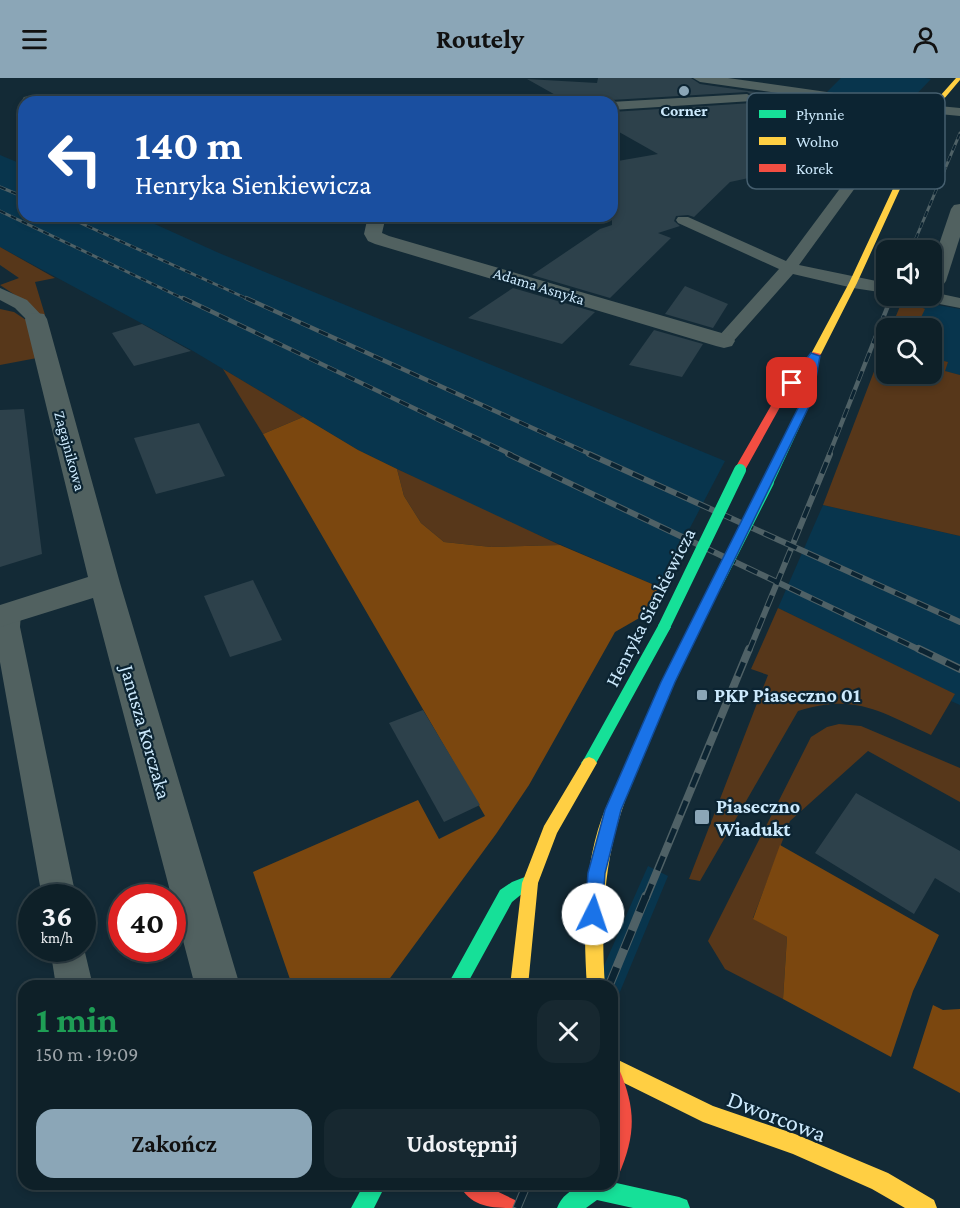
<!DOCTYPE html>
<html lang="pl">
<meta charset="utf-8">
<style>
body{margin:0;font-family:"Crimson Pro",serif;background:#172830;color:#f1f3f6;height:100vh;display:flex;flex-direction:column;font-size:22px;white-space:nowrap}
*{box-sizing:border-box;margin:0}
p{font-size:20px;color:#9ba3a8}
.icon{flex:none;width:33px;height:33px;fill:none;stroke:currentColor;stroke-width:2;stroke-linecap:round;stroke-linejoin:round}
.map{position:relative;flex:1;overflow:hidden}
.side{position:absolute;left:18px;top:902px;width:600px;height:210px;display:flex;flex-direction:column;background:#0e2028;border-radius:18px;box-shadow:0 3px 9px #0003,0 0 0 2px #2e3e45}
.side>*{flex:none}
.top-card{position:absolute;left:18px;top:18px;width:600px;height:126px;border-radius:18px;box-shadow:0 3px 9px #0003,0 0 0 2px #2e3e45;background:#1a4fa0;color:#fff;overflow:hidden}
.tools{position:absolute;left:876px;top:162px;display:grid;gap:12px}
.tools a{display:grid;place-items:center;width:66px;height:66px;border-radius:12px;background:#0e2028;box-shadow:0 3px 9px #0003,0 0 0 2px #2e3e45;font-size:30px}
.speed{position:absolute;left:18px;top:806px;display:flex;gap:12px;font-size:30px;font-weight:700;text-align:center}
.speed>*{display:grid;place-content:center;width:78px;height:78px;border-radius:50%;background:#0e2028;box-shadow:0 3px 9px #0003,0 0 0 2px #2e3e45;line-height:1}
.speed small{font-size:15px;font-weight:400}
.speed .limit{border:9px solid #d22;background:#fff;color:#111}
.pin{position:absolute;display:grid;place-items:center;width:51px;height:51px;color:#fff;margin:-26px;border-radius:12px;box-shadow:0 3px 9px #0006}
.me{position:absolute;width:66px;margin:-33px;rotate:4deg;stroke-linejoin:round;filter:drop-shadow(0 0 4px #0008)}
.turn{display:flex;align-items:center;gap:21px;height:126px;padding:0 18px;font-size:27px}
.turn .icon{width:78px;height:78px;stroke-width:2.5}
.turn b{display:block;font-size:42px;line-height:51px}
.round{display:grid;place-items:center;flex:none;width:63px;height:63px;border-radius:18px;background:#172830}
.head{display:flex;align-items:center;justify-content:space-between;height:102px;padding:0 18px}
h1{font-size:36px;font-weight:700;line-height:45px;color:#1e9e55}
.action{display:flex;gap:12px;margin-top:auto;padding:12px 18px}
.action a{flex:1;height:69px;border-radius:18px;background:#8ba6b7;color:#111;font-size:24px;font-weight:700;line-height:69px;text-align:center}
.action a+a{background:#172830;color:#f1f3f6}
header{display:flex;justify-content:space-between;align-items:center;height:78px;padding:0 18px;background:#8ba6b7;color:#111;font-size:27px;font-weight:700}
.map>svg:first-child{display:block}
.built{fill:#08354d}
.green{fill:#57371a}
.forest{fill:#7b470f}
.building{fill:#2d414b}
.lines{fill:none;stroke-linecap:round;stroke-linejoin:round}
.lane{fill:#516160;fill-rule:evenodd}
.street{fill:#516160;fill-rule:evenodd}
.fast{fill:#16e098;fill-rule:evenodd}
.slow{fill:#ffcf43;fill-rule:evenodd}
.jam{fill:#f24e42;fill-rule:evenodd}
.rail-far4-casing{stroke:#4f6166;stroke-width:3}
.rail-far3-casing{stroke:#4f6166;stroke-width:4.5}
.rail-far2-casing{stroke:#4f6166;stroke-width:6}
.rail-far1-casing{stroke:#4f6166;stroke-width:8}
.rail-casing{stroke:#4f6166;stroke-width:9}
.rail-far4{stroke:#0c2432;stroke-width:2;stroke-dasharray:6;stroke-linecap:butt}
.rail-far3{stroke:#0c2432;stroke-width:3;stroke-dasharray:10;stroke-linecap:butt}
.rail-far2{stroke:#0c2432;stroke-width:4;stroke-dasharray:12;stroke-linecap:butt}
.rail-far1{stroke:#0c2432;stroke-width:5;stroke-dasharray:15;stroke-linecap:butt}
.rail{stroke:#0c2432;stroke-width:7;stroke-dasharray:20;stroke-linecap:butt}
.fast-bridge{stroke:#16e098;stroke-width:12}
.route{fill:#1a73e8;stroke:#114b97;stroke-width:1.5}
.poi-dot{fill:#8ba6b7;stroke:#0c2432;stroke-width:2}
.labels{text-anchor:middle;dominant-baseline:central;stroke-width:4.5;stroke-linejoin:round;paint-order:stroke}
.far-poi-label{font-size:16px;font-weight:bold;fill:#cce9fc;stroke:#0c2432}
.far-street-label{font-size:16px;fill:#cce9fc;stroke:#0c2432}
.street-label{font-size:20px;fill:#cce9fc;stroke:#0c2432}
.poi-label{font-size:20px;font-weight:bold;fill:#cce9fc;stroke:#0c2432;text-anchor:start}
.near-street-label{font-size:24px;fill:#cce9fc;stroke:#0c2432}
.key{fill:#0c2432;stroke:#465f6f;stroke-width:1.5}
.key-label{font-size:16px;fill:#cce9fc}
</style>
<header><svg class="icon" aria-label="menu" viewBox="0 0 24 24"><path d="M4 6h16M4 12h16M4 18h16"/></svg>Routely<svg class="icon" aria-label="person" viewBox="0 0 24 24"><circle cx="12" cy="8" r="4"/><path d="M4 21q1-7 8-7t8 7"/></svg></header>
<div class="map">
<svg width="960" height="1130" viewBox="0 0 960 1130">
<rect width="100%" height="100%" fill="#132a36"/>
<g class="built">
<path d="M 841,0 L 925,0 L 931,1 L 908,25 L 826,15 Z"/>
<path d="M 0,77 L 24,87 L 24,138 L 137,138 L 219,175 L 725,383 L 659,509 L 494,438 L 358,372 L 193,273 L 0,169 Z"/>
<path d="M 903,221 L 960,231 L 960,297 L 944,293 L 948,284 L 932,280 L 932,250 L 916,250 L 924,231 Z"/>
<path d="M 823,427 L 960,458 L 960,627 L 951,623 L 954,616 L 778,530 Z"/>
<path d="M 648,788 L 668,798 L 612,933 L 612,908 L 595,908 Z"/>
</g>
<g class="green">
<path d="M 0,169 L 55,200 L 35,204 L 45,237 L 40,239 L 24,223 L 0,207 L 19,200 L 0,187 Z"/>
<path d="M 903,221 L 925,231 L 916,250 L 891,250 Z"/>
<path d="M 0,231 L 14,234 L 26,242 L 37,280 L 0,287 Z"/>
<path d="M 886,262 L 886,296 L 932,296 L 932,280 L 948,284 L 945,293 L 960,297 L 960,458 L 823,427 Z"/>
<path d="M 223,291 L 303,339 L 263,356 Z"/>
<path d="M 397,391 L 560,467 L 491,469 L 444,464 L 421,445 L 404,418 Z"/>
<path d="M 778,530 L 955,616 L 931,657 C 880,634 856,615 798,633 L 700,803 L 689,801 L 768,597 L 751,591 Z"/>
<path d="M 839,646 L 861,648 L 960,690 L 960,724 L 868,673 L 790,743 L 753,840 L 787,859 L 783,921 L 725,891 L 708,863 L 811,659 L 827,649 Z"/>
</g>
<g class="forest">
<path d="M 303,339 L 358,372 L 397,391 L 404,418 L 421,445 L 444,464 L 491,469 L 560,467 L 659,509 L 641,539 L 615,554 L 529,707 L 496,756 L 385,907 L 292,907 L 253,794 L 418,722 L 439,761 L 485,738 L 263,356 Z"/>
<path d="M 780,767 L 939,857 L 913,913 L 891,979 L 783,921 L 787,859 L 753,841 Z"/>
<path d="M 933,927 L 943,932 L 960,931 L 960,1015 L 913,990 Z"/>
</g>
<g class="building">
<path d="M 598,0 L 691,0 L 700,6 L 882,32 L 843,71 L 830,73 L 840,78 L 823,81 L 827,83 L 730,104 L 694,139 L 688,137 L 676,138 L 674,143 L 680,148 L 658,155 L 671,160 L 610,220 L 532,197 L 600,151 L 612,147 L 612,84 L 658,76 L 612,50 L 612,34 L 752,25 L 756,19 L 747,14 L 611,22 L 609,24 L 568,24 L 527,1 L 597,5 Z"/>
<path d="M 685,208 L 728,226 L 713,250 L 665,236 Z"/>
<path d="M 513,210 L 595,234 L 562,266 L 468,240 Z"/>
<path d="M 142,246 L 191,273 L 134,288 L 112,255 Z"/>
<path d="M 654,252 L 703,266 L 682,299 L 629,287 Z"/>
<path d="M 24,331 L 42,476 L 0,489 L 0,332 Z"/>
<path d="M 199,345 L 225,398 L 156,416 L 134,360 Z"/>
<path d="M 253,502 L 282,562 L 230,579 L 204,518 Z"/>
<path d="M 423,632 L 480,727 L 444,744 L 389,645 Z"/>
<path d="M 856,715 L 960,773 L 960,815 L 935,800 L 914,836 L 815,775 Z"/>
</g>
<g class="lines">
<g class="lane">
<path d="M 864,84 L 871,88 L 799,187 L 886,205 L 886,215 L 853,210 L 793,196 L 730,267 L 718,267 L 715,263 L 718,259 L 779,191 L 678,145 L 676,142 L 678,139 L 688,139 L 786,183 L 859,85 Z"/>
<path d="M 0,210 L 27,222 L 45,241 L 42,245 L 30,245 L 15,230 L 0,222 Z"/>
<path d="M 932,214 L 960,220 L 960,230 L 919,222 L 916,218 L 932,218 Z"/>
<path d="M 8,526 L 17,529 L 21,535 L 20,549 L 76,819 L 42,819 L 0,584 L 0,528 Z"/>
<path d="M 82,862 L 93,908 L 56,908 L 50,870 L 82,870 Z"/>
</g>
<g class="street">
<path d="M 693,0 L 728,0 L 897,24 L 960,30 L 960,38 L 897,32 L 700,4 Z"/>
<path d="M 747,16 L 754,20 L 752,23 L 612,32 L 611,24 Z"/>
<path d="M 29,18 L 109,20 L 116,24 L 24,25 L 22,22 L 24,19 Z"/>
<path d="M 960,126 L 960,159 L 946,203 L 943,207 L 932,208 L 932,187 L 951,131 L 954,127 Z"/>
<path d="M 368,138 L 386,138 L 382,155 L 389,158 L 732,258 L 735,263 L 732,268 L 724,270 L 716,268 L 375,166 L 368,163 L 364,156 Z"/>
<path d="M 36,235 L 44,236 L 47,241 L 120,505 L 240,908 L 195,908 L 93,520 L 0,549 L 0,527 L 88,499 L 25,241 L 28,236 Z"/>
</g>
<g class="fast">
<path d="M 811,280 L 819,282 L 812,322 L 774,404 L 768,407 L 764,406 L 762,404 L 802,322 Z"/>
<path d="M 716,503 L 722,507 L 675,604 L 625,723 L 623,728 L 617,730 L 611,728 L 609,723 L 661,604 L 710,507 Z"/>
<path d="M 664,544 L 671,549 L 594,689 L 589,691 L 584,689 L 581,685 L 584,681 L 659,546 Z"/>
<path d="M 530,797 L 536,800 L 538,805 L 536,810 L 523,815 L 512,824 L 466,908 L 447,908 L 500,812 L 512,804 Z"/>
<path d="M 612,1104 L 679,1119 L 687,1122 L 690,1130 L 633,1130 L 597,1122 L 586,1130 L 557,1130 C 567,1106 590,1106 612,1106 Z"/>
<path d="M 364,1106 L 386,1106 L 374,1130 L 351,1130 Z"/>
</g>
<g class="slow">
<path d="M 956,0 L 960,0 L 960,2 L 938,28 L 857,205 L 821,276 L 813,278 L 811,276 L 849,205 L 932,27 Z"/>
<path d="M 589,679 L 594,681 L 597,685 L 557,755 L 538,805 L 528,908 L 510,908 L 522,805 L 544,748 L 584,681 Z"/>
<path d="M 617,716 L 623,718 L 625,723 C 603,784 601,844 605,908 L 587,908 C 583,844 583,776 611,718 Z"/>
<path d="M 612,979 L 713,1028 L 795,1056 L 888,1095 L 934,1122 L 937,1130 L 905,1130 L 872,1111 L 793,1076 L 703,1044 L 612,999 Z"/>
</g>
<g class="jam">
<path d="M 813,274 L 821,276 L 785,320 L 744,394 L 736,394 L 734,392 L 776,319 Z"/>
<path d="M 612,988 L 619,991 C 636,1031 636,1056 619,1096 L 612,1100 Z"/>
<path d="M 459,1106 L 484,1106 L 488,1109 L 515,1122 L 518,1130 C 492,1130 471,1130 459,1106 Z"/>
</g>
<g class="rail-far4-casing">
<g id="rail-far4">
<path d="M 0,109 L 24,119"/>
<path d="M 0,133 L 186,222"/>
<path d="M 65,138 L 250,222"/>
<path d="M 911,172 L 960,55"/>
<path d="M 891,222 L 892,218"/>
</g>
</g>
<g class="rail-far3-casing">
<g id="rail-far3">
<path d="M 183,220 L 512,377"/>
<path d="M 246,220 L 592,377"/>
<path d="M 829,377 L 891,220"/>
</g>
</g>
<g class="rail-far2-casing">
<g id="rail-far2">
<path d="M 508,376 L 922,573"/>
<path d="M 589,376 L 960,544"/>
<path d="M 749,573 L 830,376"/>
</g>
</g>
<g class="rail-far1-casing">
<g id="rail-far1">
<path d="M 919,571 L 960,591"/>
<path d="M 646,820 L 749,571"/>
</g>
</g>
<g class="rail-casing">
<g id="rail">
<path d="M 609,908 L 646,818"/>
<path d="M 517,1130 L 527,1106"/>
</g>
</g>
<use href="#rail-far4" class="rail-far4"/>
<use href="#rail-far3" class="rail-far3"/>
<use href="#rail-far2" class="rail-far2"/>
<use href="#rail-far1" class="rail-far1"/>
<use href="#rail" class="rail"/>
<g class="fast-bridge">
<path d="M 716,507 L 768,404"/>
<path d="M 664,549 L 740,392"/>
</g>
</g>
<path class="route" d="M 811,275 L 820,278 L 812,322 L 675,604 L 621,732 L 605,795 L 602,836 L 600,842 L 593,844 L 587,842 L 585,836 L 588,795 L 605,732 L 661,604 L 802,322 L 807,293 L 796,307 L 787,305 Z"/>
<g class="poi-dot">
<circle cx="684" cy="13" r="6"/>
<rect x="696" y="611" width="12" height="12" rx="3"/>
<rect x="694" y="731" width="16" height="16" rx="3"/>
</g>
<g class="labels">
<g class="far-poi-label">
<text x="684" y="32">Corner</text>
</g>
<g class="far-street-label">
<text transform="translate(539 208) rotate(17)">Adama Asnyka</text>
<text transform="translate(70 373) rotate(75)">Zagajnikowa</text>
</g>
<g class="street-label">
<text transform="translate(650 529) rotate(-63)">Henryka Sienkiewicza</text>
<text transform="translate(146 654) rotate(74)">Janusza Korczaka</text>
</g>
<g class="poi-label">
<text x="714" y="617">PKP Piaseczno 01</text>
<text x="716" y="728">Piaseczno<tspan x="716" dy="23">Wiadukt</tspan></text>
</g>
<g class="near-street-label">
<text transform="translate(777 1038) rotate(21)">Dworcowa</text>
</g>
</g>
<rect x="747" y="15" width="198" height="96" rx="9" class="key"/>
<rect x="759" y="32" width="27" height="8" fill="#16e098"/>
<rect x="759" y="59" width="27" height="8" fill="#ffcf43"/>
<rect x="759" y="86" width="27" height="8" fill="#f24e42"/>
<g class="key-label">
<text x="796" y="42">Płynnie</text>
<text x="796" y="69">Wolno</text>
<text x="796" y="96">Korek</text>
</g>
</svg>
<div class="tools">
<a><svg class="icon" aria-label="sound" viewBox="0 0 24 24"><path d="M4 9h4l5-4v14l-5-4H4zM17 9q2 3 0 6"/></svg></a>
<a><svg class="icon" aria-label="search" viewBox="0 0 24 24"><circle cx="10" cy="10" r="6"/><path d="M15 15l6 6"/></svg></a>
</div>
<div class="speed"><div>36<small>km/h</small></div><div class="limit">40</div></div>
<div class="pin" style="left:792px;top:305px;background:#d93025"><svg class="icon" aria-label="arrive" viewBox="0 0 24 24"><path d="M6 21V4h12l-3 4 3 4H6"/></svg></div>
<svg class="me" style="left:593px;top:836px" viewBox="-20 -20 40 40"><circle r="19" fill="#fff"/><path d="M0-13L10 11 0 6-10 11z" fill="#1a73e8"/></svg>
<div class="top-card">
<div class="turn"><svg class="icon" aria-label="left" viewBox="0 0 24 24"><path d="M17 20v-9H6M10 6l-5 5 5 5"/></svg><div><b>140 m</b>Henryka Sienkiewicza</div></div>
</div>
<section class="side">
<div class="head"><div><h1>1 min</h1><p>150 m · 19:09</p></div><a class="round"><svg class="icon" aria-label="close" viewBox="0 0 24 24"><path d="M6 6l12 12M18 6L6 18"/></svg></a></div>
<div class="action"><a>Zakończ</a><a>Udostępnij</a></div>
</section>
</div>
